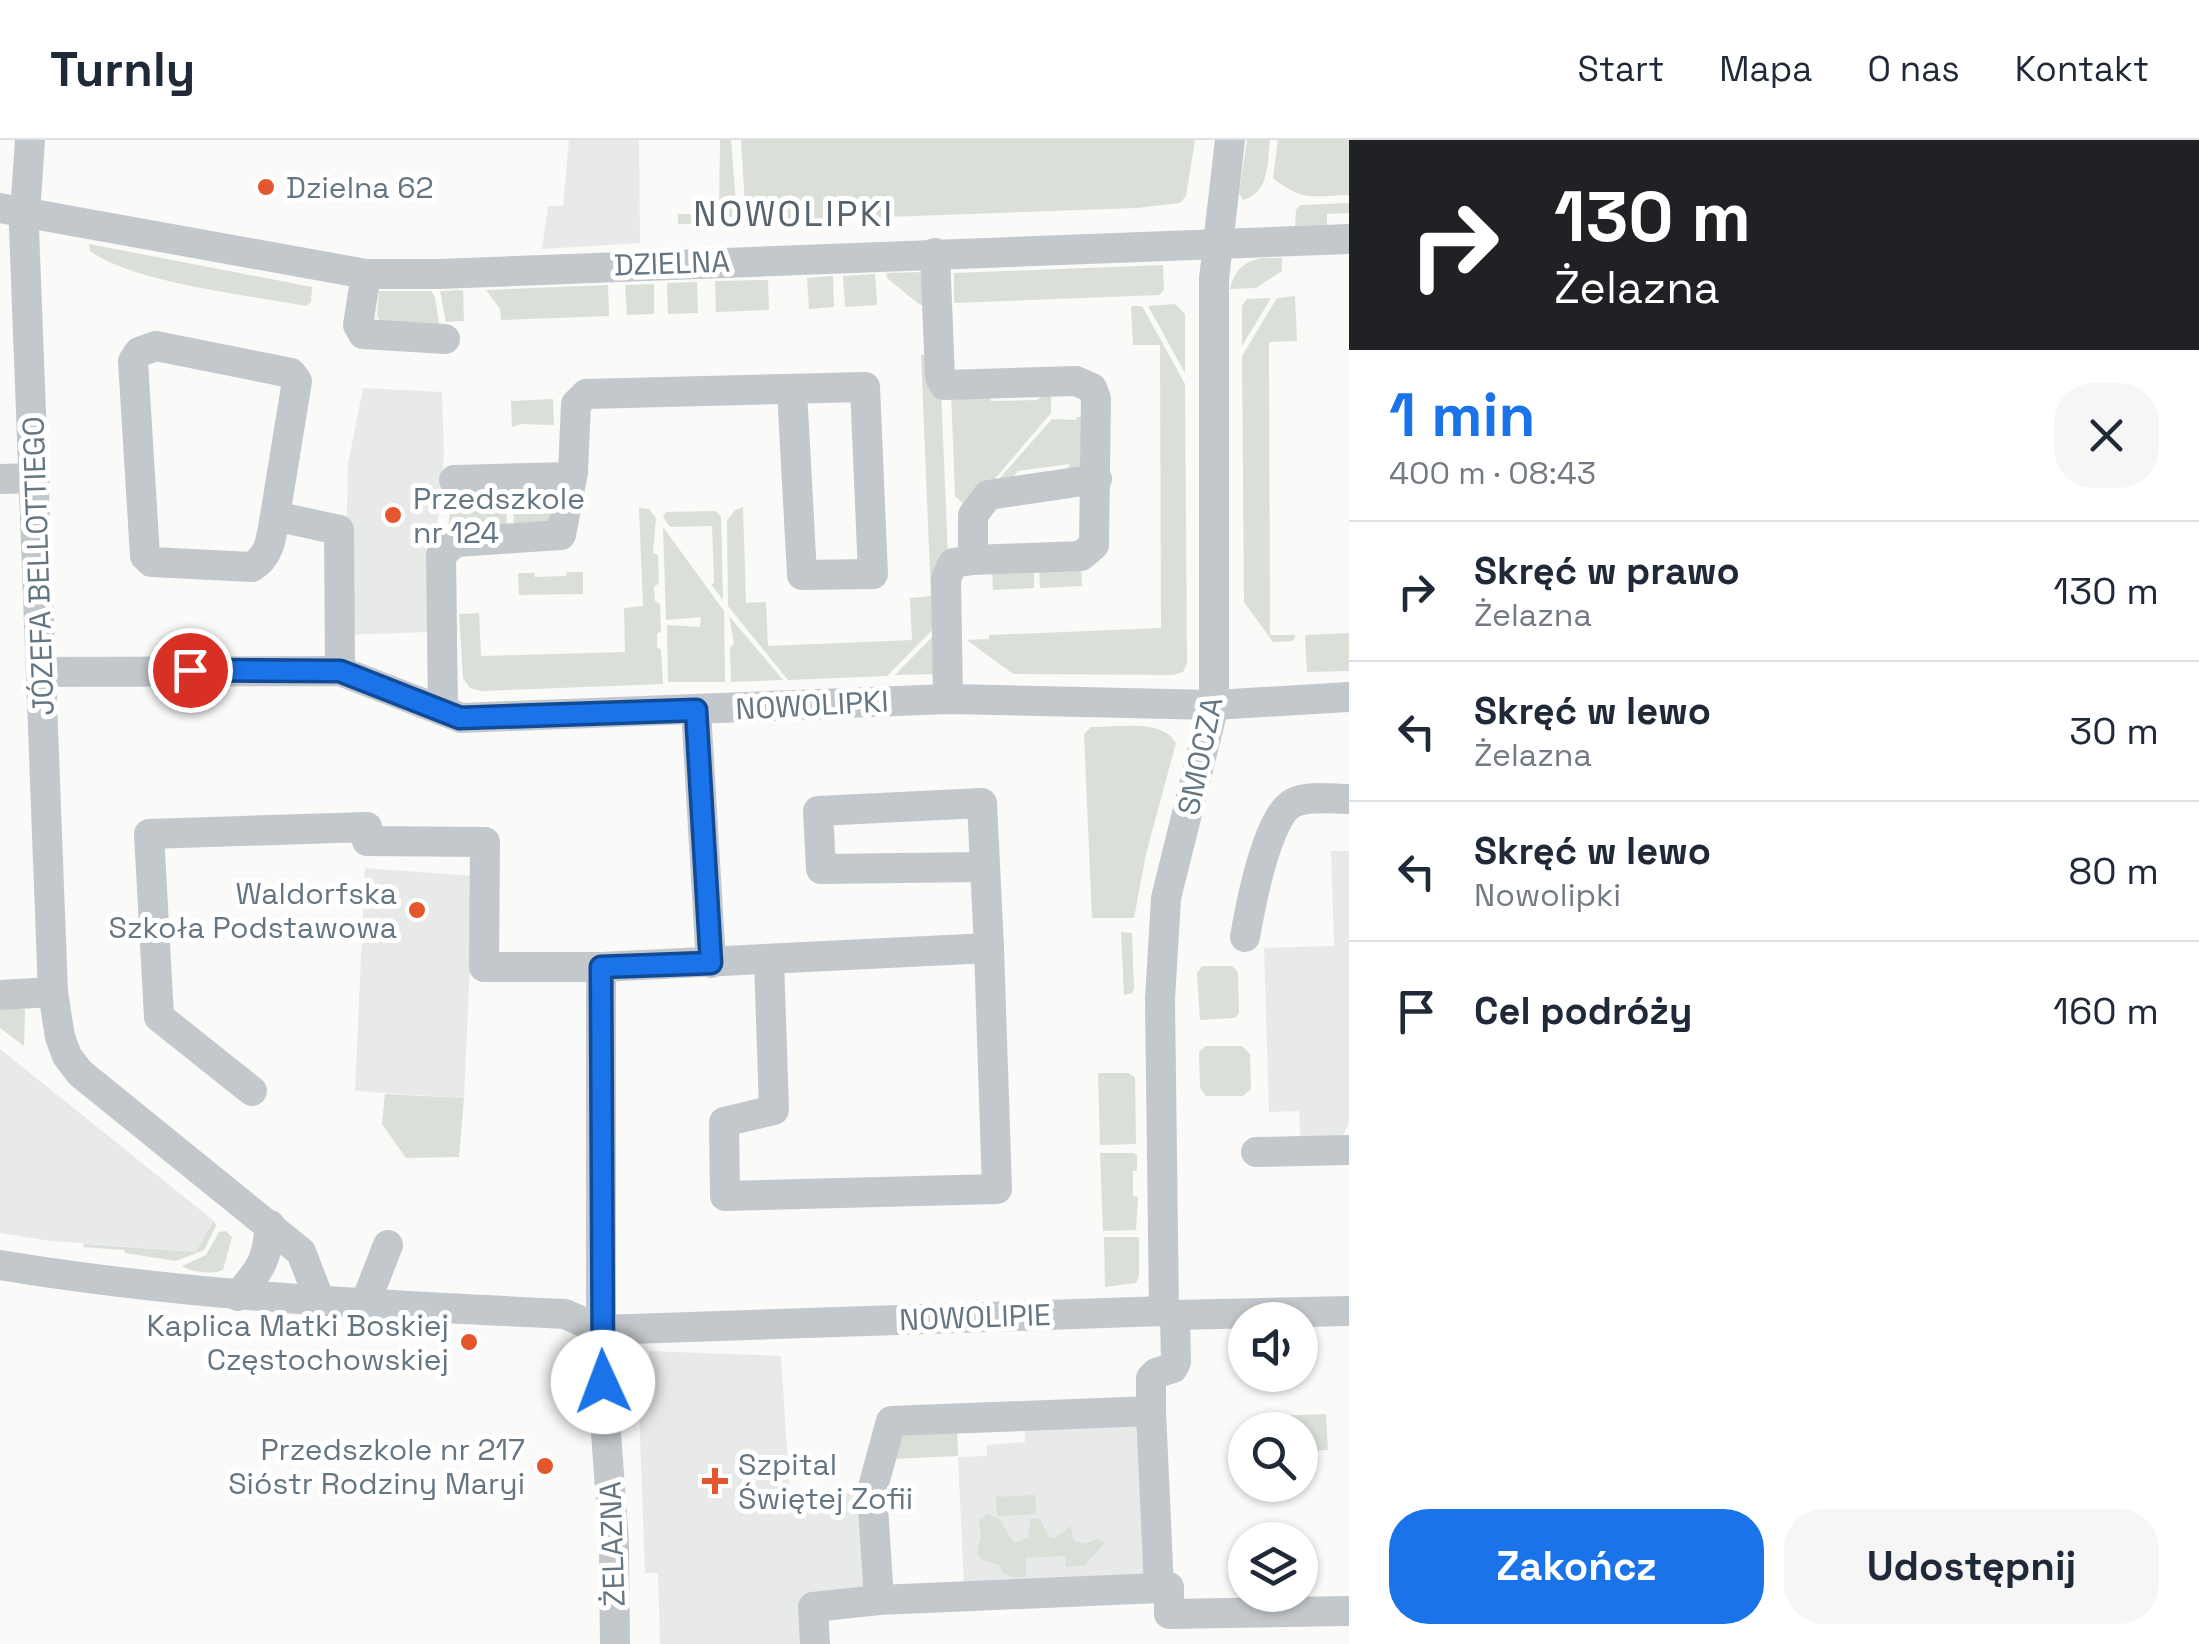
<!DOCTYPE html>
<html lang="pl">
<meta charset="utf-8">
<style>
body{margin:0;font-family:"Space Grotesk",sans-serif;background:#f6f6f7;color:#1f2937;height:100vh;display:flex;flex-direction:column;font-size:38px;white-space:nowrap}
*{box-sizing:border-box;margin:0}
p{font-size:32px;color:#747a83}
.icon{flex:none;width:55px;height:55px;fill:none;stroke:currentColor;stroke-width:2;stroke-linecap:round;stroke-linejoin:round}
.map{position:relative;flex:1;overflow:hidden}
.sheet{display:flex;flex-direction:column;background:#fff;width:850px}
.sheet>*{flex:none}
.banner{background:#202124;color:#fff;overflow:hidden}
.fabs{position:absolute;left:1228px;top:1162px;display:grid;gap:20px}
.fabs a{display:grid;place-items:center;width:90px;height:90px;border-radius:50%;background:#fff;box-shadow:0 2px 8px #0004;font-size:50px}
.pin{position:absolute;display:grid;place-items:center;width:85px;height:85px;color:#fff;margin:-42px;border:5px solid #fff;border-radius:50%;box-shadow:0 2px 10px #0007}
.me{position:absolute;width:110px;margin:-55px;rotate:358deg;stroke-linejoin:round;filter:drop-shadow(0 0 8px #0008)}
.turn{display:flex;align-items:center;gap:35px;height:210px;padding:0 40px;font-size:45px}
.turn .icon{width:130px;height:130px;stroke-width:2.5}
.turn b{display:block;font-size:70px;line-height:85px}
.round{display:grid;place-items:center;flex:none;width:105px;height:105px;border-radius:40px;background:#f6f6f7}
.headline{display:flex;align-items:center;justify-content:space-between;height:170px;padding:0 40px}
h1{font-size:60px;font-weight:800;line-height:75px;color:#1a73e8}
.primary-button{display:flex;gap:20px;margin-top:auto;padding:20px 40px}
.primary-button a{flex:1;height:115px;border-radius:40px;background:#1a73e8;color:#fff;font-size:40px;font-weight:800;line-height:115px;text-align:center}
.primary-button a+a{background:#f6f6f7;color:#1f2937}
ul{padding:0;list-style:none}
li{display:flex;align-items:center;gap:30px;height:140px;padding:0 40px;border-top:2px solid #e0e1e3}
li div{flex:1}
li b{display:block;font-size:38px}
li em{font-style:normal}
header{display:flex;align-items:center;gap:60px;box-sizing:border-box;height:140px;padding:0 50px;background:#fff;border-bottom:2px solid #e0e1e3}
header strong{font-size:48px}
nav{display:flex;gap:55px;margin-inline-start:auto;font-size:35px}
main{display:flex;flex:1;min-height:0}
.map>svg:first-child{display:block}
.built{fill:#e8e9e9}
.green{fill:#dadfd7}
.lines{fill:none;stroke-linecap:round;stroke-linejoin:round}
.minor{stroke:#c3c8cc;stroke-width:30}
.route-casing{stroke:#114b97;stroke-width:25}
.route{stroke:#1a73e8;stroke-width:18}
.poi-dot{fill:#e4572e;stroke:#fff;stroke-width:4}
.labels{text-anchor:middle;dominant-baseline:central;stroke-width:10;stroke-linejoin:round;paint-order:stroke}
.poi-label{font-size:30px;fill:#657683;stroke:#fff;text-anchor:start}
.street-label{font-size:30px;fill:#657683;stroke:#fff}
.quarter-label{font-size:35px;letter-spacing:2.5px;fill:#57646e;stroke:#fff}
</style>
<header>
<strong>Turnly</strong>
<nav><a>Start</a><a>Mapa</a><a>O nas</a><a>Kontakt</a></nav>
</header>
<main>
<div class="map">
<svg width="1349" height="1504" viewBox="0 0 1349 1504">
<rect width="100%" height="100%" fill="#fafaf8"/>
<g class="built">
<path d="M 569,0 L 639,0 L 640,103 L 542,109 L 548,66 L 563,66 Z"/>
<path d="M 363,248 L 442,252 L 444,317 L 437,390 L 425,388 L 429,492 L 344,495 L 348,324 Z"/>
<path d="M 1331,711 L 1349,711 L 1349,982 L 1341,1000 L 1301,1006 L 1299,971 L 1269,972 L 1264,808 L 1334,806 Z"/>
<path d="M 365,728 L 474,736 L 464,958 L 355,951 Z"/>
<path d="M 0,909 L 214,1081 L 197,1112 L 51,1101 L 0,1093 Z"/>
<path d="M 649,1211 L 781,1216 L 790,1354 L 866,1353 L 875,1452 L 800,1459 L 805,1504 L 660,1504 L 658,1433 L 645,1433 L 639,1270 L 640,1227 L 649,1222 Z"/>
<path d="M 1024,1281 L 1146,1284 L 1144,1438 L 964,1447 L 958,1317 L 987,1316 L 987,1305 L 1025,1302 Z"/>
</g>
<g class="green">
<path d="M 720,0 L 731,0 L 737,77 L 721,76 L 720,83 L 678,84 L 678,74 L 719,74 Z"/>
<path d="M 741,0 L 1195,0 L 1186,56 L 1180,63 L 1137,68 L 746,82 Z"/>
<path d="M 1247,0 L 1270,0 C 1267,24 1270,52 1243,60 L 1239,53 Z"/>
<path d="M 1278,0 L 1349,0 L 1349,55 C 1313,56 1303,62 1273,38 Z"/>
<path d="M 1349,63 L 1349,73 L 1327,74 L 1327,85 L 1295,86 L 1296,70 L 1300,65 Z"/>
<path d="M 89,104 L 312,147 L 311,162 L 306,166 C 248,155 135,143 90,111 Z"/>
<path d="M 1264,118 L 1282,118 L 1282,131 L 1256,148 L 1230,149 C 1235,129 1244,121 1264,118 Z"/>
<path d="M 1163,125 L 1164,150 L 1159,155 L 954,163 L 954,133 Z"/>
<path d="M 924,132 L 925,164 L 920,165 L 887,138 L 886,133 Z"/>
<path d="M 875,134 L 877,165 L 845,167 L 843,136 Z"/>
<path d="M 833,136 L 834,167 L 809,169 L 807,138 Z"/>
<path d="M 768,140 L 769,170 L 716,172 L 715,141 Z"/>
<path d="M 697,142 L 698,173 L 668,174 L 667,143 Z"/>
<path d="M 654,144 L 654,174 L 627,175 L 625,145 Z"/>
<path d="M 608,145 L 609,176 L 501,180 L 500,169 L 486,150 Z"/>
<path d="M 463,150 L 464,181 L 446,182 L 440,151 Z"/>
<path d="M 379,151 L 431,151 L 435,157 L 439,184 L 381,181 L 377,176 Z"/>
<path d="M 1295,156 L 1297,201 L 1269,202 L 1270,495 L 1295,495 L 1295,498 L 1292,501 L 1273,502 L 1244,462 L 1242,216 L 1277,158 Z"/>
<path d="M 1271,158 L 1242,206 L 1242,166 L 1247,159 Z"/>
<path d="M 1175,164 L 1185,174 L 1185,233 L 1148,166 Z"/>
<path d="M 1131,166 L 1142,166 L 1185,244 L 1187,523 L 1183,532 L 1173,535 L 1013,534 L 967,500 L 989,499 L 989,495 L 1161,488 L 1160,205 L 1133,205 Z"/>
<path d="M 933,214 L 941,251 L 948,416 L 943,479 L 887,536 L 788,540 L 728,466 L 727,380 L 735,370 L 743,367 L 746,463 L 766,462 L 768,506 L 912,500 L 910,458 L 931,456 L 921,215 Z"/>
<path d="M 1051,247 L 1051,273 L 969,369 L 955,356 L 951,251 L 990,257 L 991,261 L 1037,260 Z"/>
<path d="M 553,259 L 554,285 L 521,284 L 512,287 L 511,261 Z"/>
<path d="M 1077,277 L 1083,277 L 1083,333 L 1062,338 L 1070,324 L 1018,331 L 1006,346 L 991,348 L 1052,279 L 1076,280 Z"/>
<path d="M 512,344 L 530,353 L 530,374 L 551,373 L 553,381 L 514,390 Z"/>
<path d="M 506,345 L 507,390 L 448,392 L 452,347 Z"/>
<path d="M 639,368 L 649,369 L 656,378 L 653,413 L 658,415 L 659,443 L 654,447 L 655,461 L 660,464 L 661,491 L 657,494 L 657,507 L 661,510 L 663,544 L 481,551 L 470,548 L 463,538 L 459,474 L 479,473 L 481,516 L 625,512 L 624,468 L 643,466 Z"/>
<path d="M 716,371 L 721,377 L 723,460 L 711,444 L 714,443 L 712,386 L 670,387 L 663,377 L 666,372 Z"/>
<path d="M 663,387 L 724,471 L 725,542 L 668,542 L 667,485 L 700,487 L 701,477 L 666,480 Z"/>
<path d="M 1081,426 L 1082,446 L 1040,448 L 1039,428 Z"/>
<path d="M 1034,428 L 1034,448 L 993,450 L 992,429 Z"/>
<path d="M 567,432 L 583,432 L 583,454 L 519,455 L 518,433 L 534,433 L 535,437 L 566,436 Z"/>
<path d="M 729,476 L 783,540 L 731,542 L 730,507 L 734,504 Z"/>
<path d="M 943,486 L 943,534 L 895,535 Z"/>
<path d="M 1349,493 L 1349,531 L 1307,532 L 1305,495 Z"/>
<path d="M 1091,587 C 1116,588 1162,578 1176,603 L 1146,714 L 1134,778 L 1092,778 L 1084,594 Z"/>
<path d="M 1121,792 L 1132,793 L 1134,849 L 1132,853 L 1124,855 Z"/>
<path d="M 1202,826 L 1232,826 L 1238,832 L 1239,873 L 1235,878 L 1200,880 L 1197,833 Z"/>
<path d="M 20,868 L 25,870 L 24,906 L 0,888 L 0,870 Z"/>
<path d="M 1206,906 L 1242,906 L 1250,914 L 1251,949 L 1243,956 L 1206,956 L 1200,948 L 1199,912 Z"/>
<path d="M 1098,933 L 1128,933 L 1135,937 L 1136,1004 L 1100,1005 Z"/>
<path d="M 385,954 L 464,958 L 459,1017 L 406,1018 L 382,984 Z"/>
<path d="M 1100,1013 L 1133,1013 L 1137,1015 L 1137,1031 L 1133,1031 L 1133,1056 L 1138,1057 L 1136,1090 L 1103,1091 Z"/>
<path d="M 214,1081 L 216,1086 L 204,1110 L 176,1121 L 125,1113 L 124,1110 L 83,1107 L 84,1104 L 196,1112 Z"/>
<path d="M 226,1091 L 232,1097 L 223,1130 C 212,1135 191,1132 182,1126 L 206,1115 L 219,1092 Z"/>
<path d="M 1104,1097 L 1139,1097 L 1139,1136 L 1136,1143 L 1105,1147 Z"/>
<path d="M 1326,1274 L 1328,1310 L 1300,1311 L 1300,1290 L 1275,1290 L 1274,1276 Z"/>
<path d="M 957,1286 L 958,1316 L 893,1319 L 895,1294 Z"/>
<path d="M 1035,1355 L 1036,1374 L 997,1376 L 996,1357 Z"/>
<path d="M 987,1374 L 999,1379 L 1014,1403 L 1028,1398 L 1031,1378 L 1040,1379 L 1049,1397 L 1055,1398 L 1071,1386 L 1073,1400 L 1083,1404 L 1098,1399 L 1105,1403 L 1085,1425 L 1066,1427 L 1065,1416 L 1026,1418 L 1026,1436 L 1016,1438 L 1003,1433 L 999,1425 L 982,1420 L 977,1413 L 981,1395 L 979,1380 Z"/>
</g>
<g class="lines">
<g class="minor">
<path d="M 30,0 L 24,88 L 53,852 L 60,897 L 67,916 L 80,933 L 301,1112 L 320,1161"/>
<path d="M 0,68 L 366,134 L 439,134 L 1349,99"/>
<path d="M 935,113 L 940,237 L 944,245 L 1076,241 L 1092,248 L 1096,259 L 1094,405 L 1081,416 L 973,420 L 953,423 L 946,439 L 948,559"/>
<path d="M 366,134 L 358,185 L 363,194 L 445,199"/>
<path d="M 0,339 L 35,338"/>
<path d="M 454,340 L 572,337"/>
<path d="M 275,376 L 297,241 L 291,233 L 156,206 L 139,212 L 133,221 L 145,416 L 151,422 L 252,427 C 271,415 271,397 275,376 L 339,390 L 340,531"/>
<path d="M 973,420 L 973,375 L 988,355 L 1097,339"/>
<path d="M 43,532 L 340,531 L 461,578 L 948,559 L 1214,565 L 1349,557"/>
<path d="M 443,569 L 441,415 L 455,402 L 561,395 L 573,332 L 576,264 L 586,254 L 865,247 L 873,434 L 802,435 L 792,250"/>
<path d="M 696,570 L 711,823"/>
<path d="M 1245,797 C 1250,768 1267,675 1293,663 C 1308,655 1332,659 1349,659"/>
<path d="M 769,820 L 774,970 L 724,982 L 725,1056 L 997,1049 L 989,808"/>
<path d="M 601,827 L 601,1225 L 614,1402 L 615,1504"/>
<path d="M 0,855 L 53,852"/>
<path d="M 252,951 L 159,877 L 149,694 L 367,687 L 367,701 L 485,702 L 484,827 L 601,827 L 989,808 L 982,663 L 818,671 L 821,729 L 984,727"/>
<path d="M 1256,1012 L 1349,1010"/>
<path d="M 0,1125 C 187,1156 375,1165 565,1174 L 601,1190 L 1164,1171 L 1175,1175 L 1349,1171"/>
<path d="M 238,1156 C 261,1128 267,1121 270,1085"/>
<path d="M 365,1164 L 388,1105"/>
<path d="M 1164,1171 L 1160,860 L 1166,758 L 1214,565 L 1214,139 L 1230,0"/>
<path d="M 1151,1271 L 1159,1448 L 879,1460 L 872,1351 L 891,1281 L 1151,1271 L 1151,1238 L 1156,1233 L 1173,1228 L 1176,1222 L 1175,1175"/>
<path d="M 1159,1448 L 1169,1447 L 1169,1474 L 1349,1471"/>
<path d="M 815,1504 L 813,1467 L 879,1460"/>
</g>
</g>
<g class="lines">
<g class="route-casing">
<path id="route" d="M 190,530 L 340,531 L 460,578 L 696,570 L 711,823 L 601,827 L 603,1242"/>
</g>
<use href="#route" class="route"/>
</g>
<g class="poi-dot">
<circle cx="266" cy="47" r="10"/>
<circle cx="393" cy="375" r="10"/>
<circle cx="417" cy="770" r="10"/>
<circle cx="469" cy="1202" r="10"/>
<circle cx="545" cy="1326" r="10"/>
<path d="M710 1326h10v10h10v10h-10v10h-10v-10h-10v-10h10z"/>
</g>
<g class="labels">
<g class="poi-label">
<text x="286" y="47">Dzielna 62</text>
<text x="413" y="358">Przedszkole<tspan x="413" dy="34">nr 124</tspan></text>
<text x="397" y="753" text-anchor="end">Waldorfska<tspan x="397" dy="34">Szkoła Podstawowa</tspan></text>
<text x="449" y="1185" text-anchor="end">Kaplica Matki Boskiej<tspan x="449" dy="34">Częstochowskiej</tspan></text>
<text x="525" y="1309" text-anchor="end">Przedszkole nr 217<tspan x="525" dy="34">Sióstr Rodziny Maryi</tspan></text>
<text x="738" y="1324">Szpital<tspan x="738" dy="34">Świętej Zofii</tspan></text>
</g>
<g class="street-label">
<text transform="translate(672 123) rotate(-2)">DZIELNA</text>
<text transform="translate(38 426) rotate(-92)">JÓZEFA BELLOTTIEGO</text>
<text transform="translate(812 565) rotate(-3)">NOWOLIPKI</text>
<text transform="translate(1200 616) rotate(-78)">SMOCZA</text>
<text transform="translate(975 1177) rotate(-2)">NOWOLIPIE</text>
<text transform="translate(612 1404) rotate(-92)">ŻELAZNA</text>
</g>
<g class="quarter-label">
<text x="794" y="74">NOWOLIPKI</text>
</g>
</g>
</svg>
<div class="fabs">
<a><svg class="icon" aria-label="sound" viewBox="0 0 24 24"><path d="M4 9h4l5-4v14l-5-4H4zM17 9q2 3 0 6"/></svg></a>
<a><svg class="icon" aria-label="search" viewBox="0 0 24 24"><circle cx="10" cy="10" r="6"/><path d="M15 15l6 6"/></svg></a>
<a><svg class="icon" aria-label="layers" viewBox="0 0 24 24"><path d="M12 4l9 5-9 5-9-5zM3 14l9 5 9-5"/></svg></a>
</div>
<div class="pin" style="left:190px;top:530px;background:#d93025"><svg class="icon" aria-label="arrive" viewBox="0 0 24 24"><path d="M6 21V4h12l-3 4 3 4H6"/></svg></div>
<svg class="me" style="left:603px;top:1242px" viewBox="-20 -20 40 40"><circle r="19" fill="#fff"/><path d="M0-13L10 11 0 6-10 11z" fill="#1a73e8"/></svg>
</div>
<section class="sheet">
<div class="banner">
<div class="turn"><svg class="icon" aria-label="right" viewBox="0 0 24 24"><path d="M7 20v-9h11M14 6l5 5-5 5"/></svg><div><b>130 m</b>Żelazna</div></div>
</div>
<div class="headline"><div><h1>1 min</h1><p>400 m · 08:43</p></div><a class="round"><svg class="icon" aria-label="close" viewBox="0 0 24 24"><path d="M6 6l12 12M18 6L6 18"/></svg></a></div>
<ul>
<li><svg class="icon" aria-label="right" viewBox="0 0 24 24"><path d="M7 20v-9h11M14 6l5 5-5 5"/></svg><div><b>Skręć w prawo</b><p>Żelazna</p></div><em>130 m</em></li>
<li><svg class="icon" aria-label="left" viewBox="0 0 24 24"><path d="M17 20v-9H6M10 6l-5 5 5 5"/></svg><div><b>Skręć w lewo</b><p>Żelazna</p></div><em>30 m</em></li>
<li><svg class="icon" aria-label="left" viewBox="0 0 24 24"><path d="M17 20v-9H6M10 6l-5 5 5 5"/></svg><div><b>Skręć w lewo</b><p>Nowolipki</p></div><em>80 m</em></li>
<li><svg class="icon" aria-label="arrive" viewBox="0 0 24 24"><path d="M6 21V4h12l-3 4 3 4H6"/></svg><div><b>Cel podróży</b></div><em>160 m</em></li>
</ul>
<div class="primary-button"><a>Zakończ</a><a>Udostępnij</a></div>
</section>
</main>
